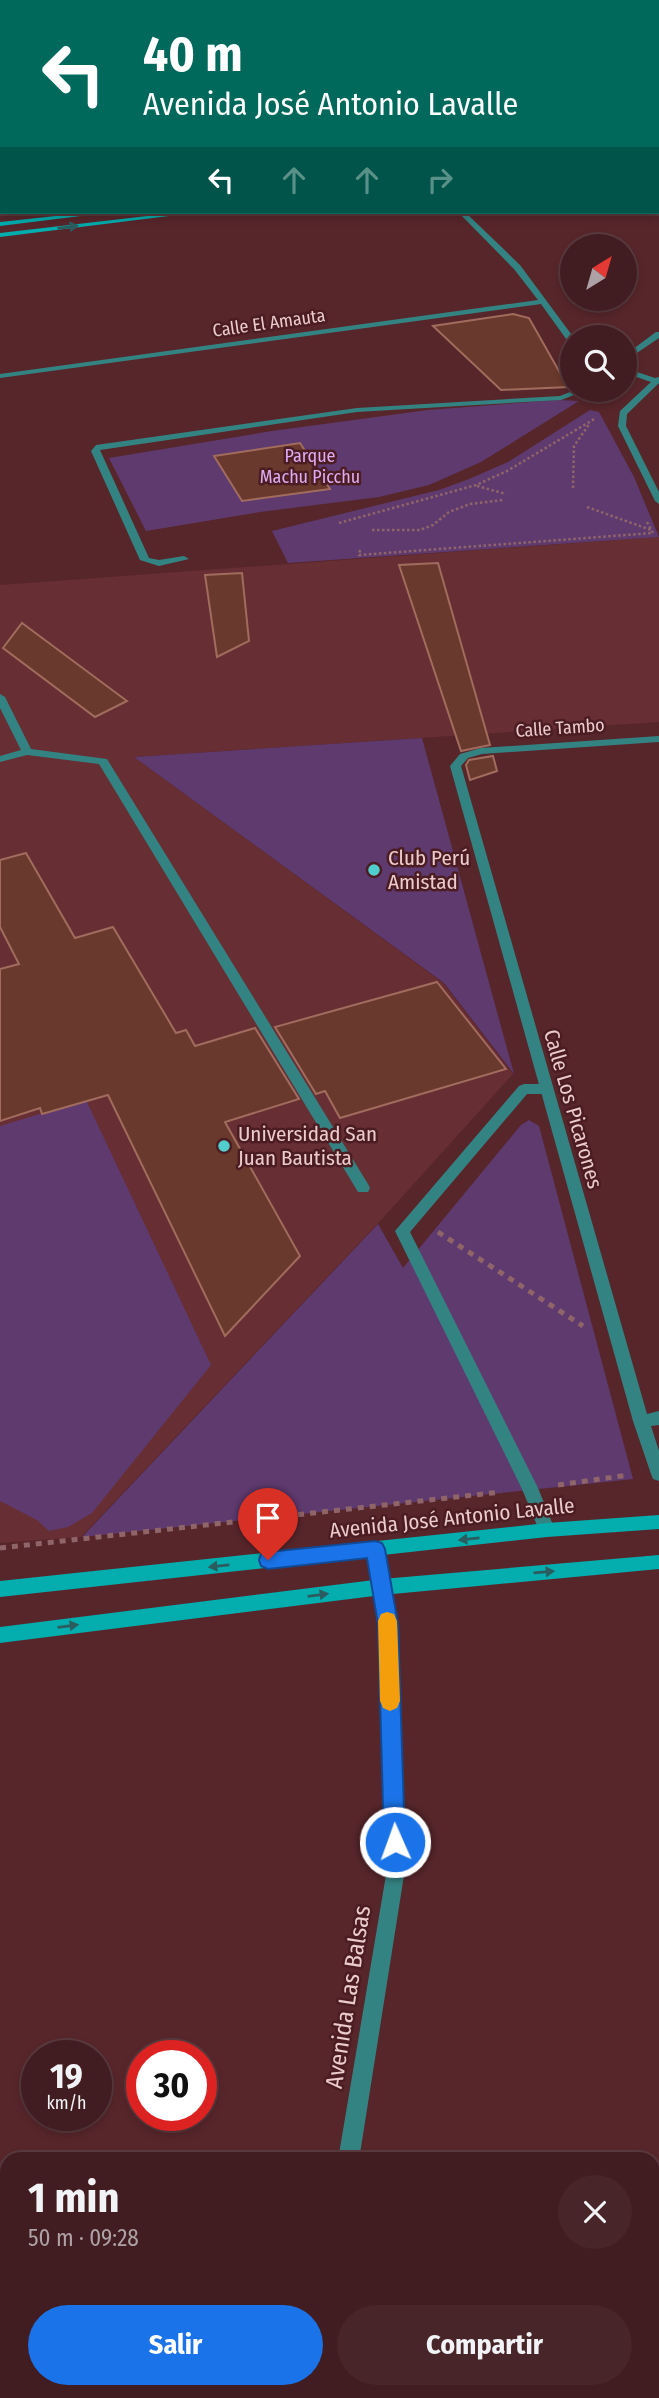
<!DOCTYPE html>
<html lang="es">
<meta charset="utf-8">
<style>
body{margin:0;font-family:"Fira Sans Condensed",sans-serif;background:#482529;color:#f1f3f6;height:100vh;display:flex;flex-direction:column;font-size:26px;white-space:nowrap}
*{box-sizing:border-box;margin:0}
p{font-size:23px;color:#aea1a5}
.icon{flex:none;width:38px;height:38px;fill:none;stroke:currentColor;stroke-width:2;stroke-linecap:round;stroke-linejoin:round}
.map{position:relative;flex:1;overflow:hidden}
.panel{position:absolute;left:0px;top:2152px;width:660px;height:247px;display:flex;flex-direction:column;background:#411c20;border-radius:21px 21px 0 0;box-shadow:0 4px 10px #0003,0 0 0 2px #5a3a3e}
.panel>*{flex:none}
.banner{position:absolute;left:0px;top:0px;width:660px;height:214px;box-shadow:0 4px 10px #0003,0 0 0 2px #5a3a3e;background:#00695c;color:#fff;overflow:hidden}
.needle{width:46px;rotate:37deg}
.buttons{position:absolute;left:560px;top:234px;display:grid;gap:14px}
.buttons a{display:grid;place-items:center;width:77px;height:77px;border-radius:50%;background:#411c20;box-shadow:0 4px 10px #0003,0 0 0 2px #5a3a3e;font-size:35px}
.speed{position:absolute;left:21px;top:2040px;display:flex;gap:14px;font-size:35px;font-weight:700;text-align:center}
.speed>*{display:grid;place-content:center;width:91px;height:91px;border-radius:50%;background:#411c20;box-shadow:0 4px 10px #0003,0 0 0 2px #5a3a3e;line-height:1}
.speed small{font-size:18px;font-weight:400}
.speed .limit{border:10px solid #d22;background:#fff;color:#111}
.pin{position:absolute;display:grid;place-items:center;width:60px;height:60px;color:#fff;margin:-72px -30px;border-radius:50% 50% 50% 0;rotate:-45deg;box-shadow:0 0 7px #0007}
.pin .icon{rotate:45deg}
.me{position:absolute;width:77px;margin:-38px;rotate:358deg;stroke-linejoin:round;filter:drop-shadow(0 0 5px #0008)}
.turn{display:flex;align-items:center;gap:24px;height:147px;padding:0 28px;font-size:32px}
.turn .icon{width:91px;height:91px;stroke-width:2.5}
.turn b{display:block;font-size:49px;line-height:60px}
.lanes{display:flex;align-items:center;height:66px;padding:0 28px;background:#0003;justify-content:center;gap:35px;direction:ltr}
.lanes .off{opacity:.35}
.round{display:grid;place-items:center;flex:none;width:74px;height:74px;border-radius:37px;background:#482529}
.headline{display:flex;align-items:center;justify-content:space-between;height:119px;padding:0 28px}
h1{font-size:42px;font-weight:700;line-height:52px}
.button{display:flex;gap:14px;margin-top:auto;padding:14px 28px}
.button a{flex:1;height:80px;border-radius:42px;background:#1a73e8;color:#fff;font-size:28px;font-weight:700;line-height:80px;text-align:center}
.button a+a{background:#482529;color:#f1f3f6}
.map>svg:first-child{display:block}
.built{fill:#672e34}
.green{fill:#5f3a6f}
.building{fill:#6a392d;stroke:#a16c5d;stroke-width:2}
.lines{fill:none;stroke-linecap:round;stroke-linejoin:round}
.path-far1{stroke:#906569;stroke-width:2.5;stroke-dasharray:2.5 2.5;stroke-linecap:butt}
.path{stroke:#906569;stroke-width:5;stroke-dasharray:6 6;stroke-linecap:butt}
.service{fill:#348383;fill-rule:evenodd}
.pedestrian{fill:#348383;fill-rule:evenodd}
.minor{fill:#348383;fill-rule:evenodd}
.secondary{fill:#04adae;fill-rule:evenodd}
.oneway{fill:#2b5d60}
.route{fill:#1a73e8;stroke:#114b97;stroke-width:2}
.slow{fill:#f59e0b}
.poi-dot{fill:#52cdcd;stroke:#4b1c21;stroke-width:2.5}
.labels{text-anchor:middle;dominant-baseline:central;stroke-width:5;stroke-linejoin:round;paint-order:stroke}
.far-street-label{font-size:18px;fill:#ebcbcc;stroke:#4b1c21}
.far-park-label{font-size:18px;fill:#deacf3;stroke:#4b1c21}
.poi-label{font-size:21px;fill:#ebcbcc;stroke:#4b1c21;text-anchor:start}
.street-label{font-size:21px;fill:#ebcbcc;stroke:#4b1c21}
.near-street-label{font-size:24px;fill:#ebcbcc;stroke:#4b1c21}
</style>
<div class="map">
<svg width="659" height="2398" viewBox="0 0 659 2398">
<rect width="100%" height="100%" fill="#57262b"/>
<path class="built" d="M 659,537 L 659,722 L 134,757 L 443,983 L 513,1074 L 383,1218 L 81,1537 L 0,1543 L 0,585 Z"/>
<g class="green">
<path d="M 558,400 L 579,401 L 481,462 L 429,485 L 379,497 L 260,512 L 146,531 L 109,458 L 272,431 L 428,410 Z"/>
<path d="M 590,410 L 599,412 L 634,477 L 659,537 L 288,563 L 272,531 L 439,490 L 469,479 L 508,462 Z"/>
<path d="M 422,738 L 514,1074 L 444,983 L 134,757 Z"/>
<path d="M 86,1100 L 211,1365 L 92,1513 L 68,1527 L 49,1531 L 37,1520 L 0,1501 L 0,1126 Z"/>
<path d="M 529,1120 L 539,1126 L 633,1479 L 82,1537 L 378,1224 L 403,1268 L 521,1125 Z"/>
</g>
<g class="building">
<path d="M 513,314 L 529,318 L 568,387 L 501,390 L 433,326 Z"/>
<path d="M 300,443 L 330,489 L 242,501 L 214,456 Z"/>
<path d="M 438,563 L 490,745 L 461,751 L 399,565 Z"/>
<path d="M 242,573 L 249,641 L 217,657 L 205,575 Z"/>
<path d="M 22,623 L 127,701 L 95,717 L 3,648 Z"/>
<path d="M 493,756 L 497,771 L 470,780 L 466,765 L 469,760 Z"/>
<path d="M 26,853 L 75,938 L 113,927 L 176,1033 L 186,1030 L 195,1046 L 255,1028 L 299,1099 L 225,1122 L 300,1256 L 225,1336 L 108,1095 L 42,1114 L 40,1108 L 0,1121 L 0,969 L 19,964 L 0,927 L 0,860 Z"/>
<path d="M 437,982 L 506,1069 L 340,1118 L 325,1091 L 316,1094 L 275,1027 Z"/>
</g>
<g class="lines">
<g class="path-far1">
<path d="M 477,486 L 506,494"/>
<path d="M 573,488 L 574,446 L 590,423"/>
<path d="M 587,507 L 651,530"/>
<path d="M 339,523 L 476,485 L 507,471 L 596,418"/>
<path d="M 372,530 L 420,530 L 433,525 L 449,512 L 470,504 L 503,500"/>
<path d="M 360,550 L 359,555 L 653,533 L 647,522"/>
</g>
<g class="path">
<path d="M 438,1232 L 583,1326"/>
<path d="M 558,1485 L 628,1475"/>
<path d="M 0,1548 L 501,1492"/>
</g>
<path class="service" d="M 0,694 L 5,697 L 31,749 L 107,759 L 368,1184 L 370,1188 L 368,1192 L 358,1192 L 99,764 L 27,755 L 0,762 L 0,756 L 21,750 L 0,708 Z"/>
<path class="pedestrian" d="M 524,1084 L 545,1084 L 552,1089 L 545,1094 L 527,1094 L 410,1232 L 538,1488 L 555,1530 L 553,1535 L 547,1537 L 541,1535 L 522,1489 L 395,1231 L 519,1086 Z"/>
<g class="minor">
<path d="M 190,0 L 196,0 L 197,2 L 191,2 Z"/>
<rect x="658" y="32" width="1" height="4"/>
<path d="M 2,98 L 2,102 L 0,103 L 0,99 Z"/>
<path d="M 458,212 L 465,212 L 520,265 L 574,338 L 572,343 L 569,343 L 541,304 L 0,378 L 0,374 L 538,300 L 514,269 Z"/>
<path d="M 656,332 L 659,332 L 659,338 L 625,361 L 625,355 Z"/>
<path d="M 625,368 L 655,378 L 659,377 L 659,383 L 627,414 L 626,426 L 659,492 L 659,504 L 655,501 L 618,426 L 620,411 L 651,382 L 625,373 Z"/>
<path d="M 575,390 L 587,390 L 561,400 L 357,412 L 100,450 L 149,558 L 159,560 L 184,556 L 189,559 L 159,566 L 140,560 L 91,451 L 96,445 L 357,408 L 560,396 Z"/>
<path d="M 659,736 L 659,742 L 482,754 L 468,758 L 461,766 L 647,1414 L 659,1411 L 659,1425 L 651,1426 L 659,1451 L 659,1481 L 653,1479 L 651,1474 L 633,1421 L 450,766 L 460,754 L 481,748 Z"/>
<path d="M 375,1542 L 381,1544 L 383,1549 L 397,1624 L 405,1869 L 359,2160 L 338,2160 L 387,1869 L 379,1624 L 367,1549 L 369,1544 Z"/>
<path d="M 254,2392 L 276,2392 L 274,2398 L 252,2398 Z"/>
</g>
<g class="secondary">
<rect x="658" y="146" width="1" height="4"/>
<rect x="658" y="157" width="1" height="4"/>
<path d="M 93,212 L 113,212 L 0,226 L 0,222 Z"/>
<path d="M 182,212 L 201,212 L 0,237 L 0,233 Z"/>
<path d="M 659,1515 L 659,1529 L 547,1537 L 0,1597 L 0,1581 L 547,1523 Z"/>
<path d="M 659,1555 L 659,1569 L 382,1595 L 0,1643 L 0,1627 L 382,1579 Z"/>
</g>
</g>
<defs><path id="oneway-solid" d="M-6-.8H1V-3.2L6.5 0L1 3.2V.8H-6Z" transform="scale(1.75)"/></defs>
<g class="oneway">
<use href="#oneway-solid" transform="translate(68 227) rotate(-7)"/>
<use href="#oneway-solid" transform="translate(469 1539) rotate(174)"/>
<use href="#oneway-solid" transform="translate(219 1566) rotate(174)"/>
<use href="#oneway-solid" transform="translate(544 1572) rotate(-5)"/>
<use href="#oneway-solid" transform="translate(318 1595) rotate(-7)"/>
<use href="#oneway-solid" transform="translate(68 1626) rotate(-7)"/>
</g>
<path class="route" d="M 375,1541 L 382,1543 L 385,1549 L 398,1624 L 405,1842 L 402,1849 L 395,1852 L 387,1849 L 384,1842 L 378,1624 L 367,1558 L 268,1569 L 261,1566 L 259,1560 L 261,1554 L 268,1552 Z"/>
<path class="slow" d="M 387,1612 L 394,1614 L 397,1621 L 400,1701 L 397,1708 L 390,1711 L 383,1708 L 380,1701 L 378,1621 L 381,1614 Z"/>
<g class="poi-dot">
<circle cx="374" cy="870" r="7"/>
<circle cx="224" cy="1146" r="7"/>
</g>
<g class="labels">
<g class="far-street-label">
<text transform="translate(269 323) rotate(-8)">Calle El Amauta</text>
<text transform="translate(560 728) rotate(-4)">Calle Tambo</text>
</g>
<g class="far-park-label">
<text x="310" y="456">Parque<tspan x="310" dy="21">Machu Picchu</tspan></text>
</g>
<g class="poi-label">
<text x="388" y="858">Club Perú<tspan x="388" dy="24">Amistad</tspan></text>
<text x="238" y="1134">Universidad San<tspan x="238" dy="24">Juan Bautista</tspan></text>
</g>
<g class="street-label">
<text transform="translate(573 1109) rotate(74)">Calle Los Picarones</text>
<text transform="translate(452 1518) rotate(-6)">Avenida José Antonio Lavalle</text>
</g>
<g class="near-street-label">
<text transform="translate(348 1997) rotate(-81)">Avenida Las Balsas</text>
</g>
</g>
</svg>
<div class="buttons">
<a><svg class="needle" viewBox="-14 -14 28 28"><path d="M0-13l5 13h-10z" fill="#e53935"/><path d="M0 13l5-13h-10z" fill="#aea1a5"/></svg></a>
<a><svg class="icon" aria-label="search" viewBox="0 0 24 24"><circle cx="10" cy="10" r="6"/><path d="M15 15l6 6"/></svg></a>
</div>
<div class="speed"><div>19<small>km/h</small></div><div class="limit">30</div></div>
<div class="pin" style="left:268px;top:1560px;background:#d93025"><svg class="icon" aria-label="arrive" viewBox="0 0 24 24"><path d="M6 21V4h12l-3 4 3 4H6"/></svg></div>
<svg class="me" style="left:395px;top:1842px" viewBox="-20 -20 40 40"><circle r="17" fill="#1a73e8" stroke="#fff" stroke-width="3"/><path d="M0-11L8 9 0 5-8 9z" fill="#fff"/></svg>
<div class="banner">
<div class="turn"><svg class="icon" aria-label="left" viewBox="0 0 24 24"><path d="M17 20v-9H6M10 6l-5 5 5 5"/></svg><div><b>40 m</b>Avenida José Antonio Lavalle</div></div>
<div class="lanes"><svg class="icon" aria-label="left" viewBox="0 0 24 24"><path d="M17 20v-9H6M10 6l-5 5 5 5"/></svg><svg class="icon off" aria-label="ahead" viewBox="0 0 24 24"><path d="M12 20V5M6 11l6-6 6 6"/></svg><svg class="icon off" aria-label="ahead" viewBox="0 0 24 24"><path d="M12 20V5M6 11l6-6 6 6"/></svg><svg class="icon off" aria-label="right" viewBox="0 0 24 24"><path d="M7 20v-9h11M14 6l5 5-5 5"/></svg></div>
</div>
<section class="panel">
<div class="headline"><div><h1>1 min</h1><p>50 m · 09:28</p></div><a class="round"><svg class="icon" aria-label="close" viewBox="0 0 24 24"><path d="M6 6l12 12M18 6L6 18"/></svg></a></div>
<div class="button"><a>Salir</a><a>Compartir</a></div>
</section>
</div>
